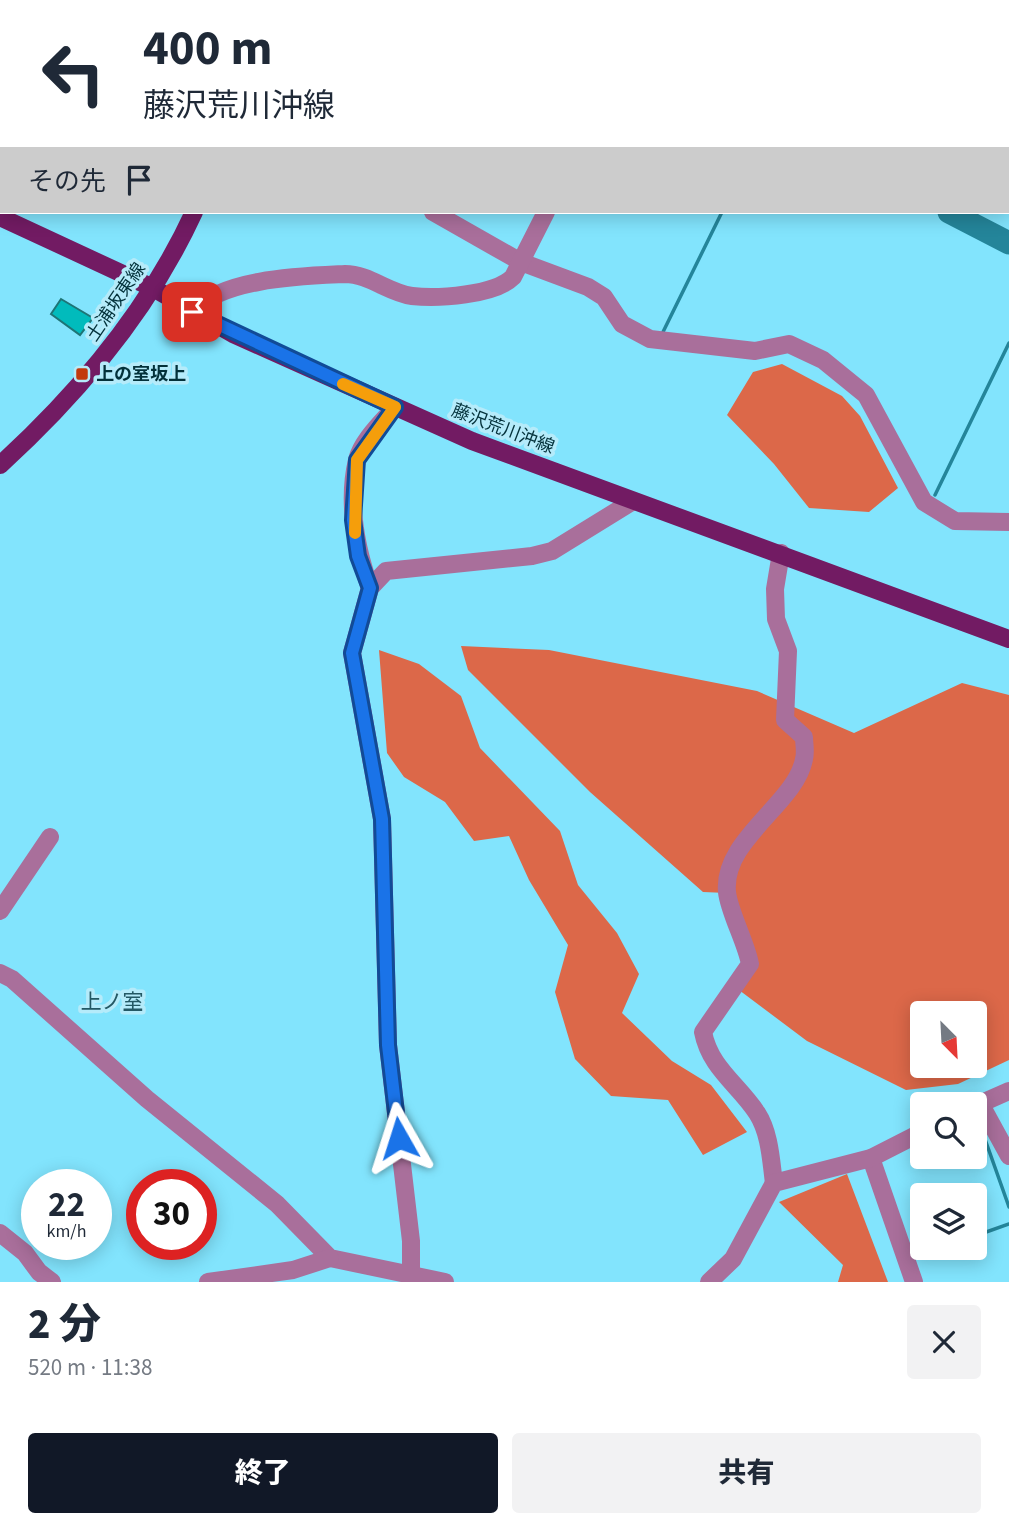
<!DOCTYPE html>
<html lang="ja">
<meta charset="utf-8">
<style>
body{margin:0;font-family:"Source Sans 3","Noto Sans JP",sans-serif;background:#f2f2f3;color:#1f2937;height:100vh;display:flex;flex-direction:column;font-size:26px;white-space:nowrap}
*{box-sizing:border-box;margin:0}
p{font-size:23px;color:#747a83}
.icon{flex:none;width:38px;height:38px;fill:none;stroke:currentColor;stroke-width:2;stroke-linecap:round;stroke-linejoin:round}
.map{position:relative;height:1282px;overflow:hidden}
.side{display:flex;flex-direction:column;background:#fff;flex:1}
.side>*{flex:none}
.top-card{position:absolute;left:0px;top:0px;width:1010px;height:214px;box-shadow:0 4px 18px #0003;background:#fff;color:#1f2937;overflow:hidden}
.needle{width:46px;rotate:156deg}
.buttons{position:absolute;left:910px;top:1001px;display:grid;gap:14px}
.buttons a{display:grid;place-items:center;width:77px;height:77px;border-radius:7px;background:#fff;box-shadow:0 4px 18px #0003;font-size:35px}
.speed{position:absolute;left:21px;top:1169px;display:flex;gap:14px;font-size:35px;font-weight:700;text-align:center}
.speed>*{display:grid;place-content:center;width:91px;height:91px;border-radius:50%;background:#fff;box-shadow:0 4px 18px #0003;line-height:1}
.speed small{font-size:18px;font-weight:400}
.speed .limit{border:10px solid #d22;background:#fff;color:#111}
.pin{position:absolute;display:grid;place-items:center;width:60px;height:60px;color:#fff;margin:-30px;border-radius:14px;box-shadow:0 4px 10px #0006}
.me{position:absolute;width:77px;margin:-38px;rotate:354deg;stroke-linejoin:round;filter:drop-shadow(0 0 5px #0008)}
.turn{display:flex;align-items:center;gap:24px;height:147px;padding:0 28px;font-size:32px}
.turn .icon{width:91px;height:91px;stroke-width:2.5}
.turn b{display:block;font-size:49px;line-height:60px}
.then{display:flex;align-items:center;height:66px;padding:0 28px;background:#0003;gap:14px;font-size:26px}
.round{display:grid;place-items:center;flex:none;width:74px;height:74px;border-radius:7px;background:#f2f2f3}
.summary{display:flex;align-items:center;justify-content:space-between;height:119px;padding:0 28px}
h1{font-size:42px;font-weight:800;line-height:52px}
.cta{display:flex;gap:14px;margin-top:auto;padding:14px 28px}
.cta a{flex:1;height:80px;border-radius:7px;background:#111827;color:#fff;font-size:28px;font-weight:800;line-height:80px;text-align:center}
.cta a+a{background:#f2f2f3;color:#1f2937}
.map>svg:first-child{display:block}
.forest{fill:#dc6849;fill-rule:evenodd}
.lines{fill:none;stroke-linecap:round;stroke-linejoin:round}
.stream{stroke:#24859a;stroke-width:3.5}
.river{stroke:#24859a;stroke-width:23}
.building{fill:#01bbbc;stroke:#1e7576;stroke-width:2}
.minor{stroke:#a96f9b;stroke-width:18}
.major{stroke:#721b63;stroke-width:18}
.route-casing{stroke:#114b97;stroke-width:18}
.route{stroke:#1a73e8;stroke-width:12}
.slow{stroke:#f59e0b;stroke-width:12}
.poi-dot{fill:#c2390d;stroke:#b5ebfa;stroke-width:2.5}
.labels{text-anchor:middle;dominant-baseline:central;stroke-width:7;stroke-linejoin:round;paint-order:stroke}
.street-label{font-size:18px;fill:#03313a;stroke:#b5ebfa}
.poi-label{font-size:18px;font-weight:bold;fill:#03313a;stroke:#b5ebfa;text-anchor:start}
.quarter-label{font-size:21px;fill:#235864;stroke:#b5ebfa}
</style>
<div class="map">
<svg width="1009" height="1282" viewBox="0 0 1009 1282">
<rect width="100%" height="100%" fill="#82e4fd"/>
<g class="forest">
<path d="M 782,364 L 842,396 L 860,416 L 898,488 L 869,512 L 809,508 L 774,464 L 727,415 L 753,372 Z"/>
<path d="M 461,646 L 549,650 L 757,691 L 854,733 L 962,683 L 1009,695 L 1009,1060 L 958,1084 L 906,1090 L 807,1041 L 739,990 L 750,964 L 727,893 L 703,892 L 590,792 L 468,670 ZM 922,1013 L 975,1013 L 975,1066 L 922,1066 Z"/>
<path d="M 379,650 L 419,664 L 461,696 L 480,748 L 560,831 L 578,885 L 617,933 L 639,974 L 622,1013 L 672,1061 L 711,1085 L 747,1132 L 703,1155 L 668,1100 L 611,1096 L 575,1059 L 555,992 L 568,945 L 529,880 L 509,836 L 474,841 L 445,802 L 404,777 L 387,753 Z"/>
<path d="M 847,1174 L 888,1282 L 838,1282 L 843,1265 L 779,1202 Z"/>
</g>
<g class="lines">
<g class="stream">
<path d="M 476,2 L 476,0"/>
<path d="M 825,2 L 826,0"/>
<path d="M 663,332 L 722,212"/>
<path d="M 935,495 L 1009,343"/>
<path d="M 981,1128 L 1009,1207"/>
<path d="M 975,1236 L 1009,1224"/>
<path d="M 914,1257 L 940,1248"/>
</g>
<path class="river" d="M 949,212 L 1009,243"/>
</g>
<path class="building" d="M 61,299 L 93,318 L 80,335 L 51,314 Z"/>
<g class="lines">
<g class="minor">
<path d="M 186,0 L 188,2"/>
<path d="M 266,2 L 267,0"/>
<path d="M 307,2 L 308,0"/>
<path d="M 651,2 L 652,0"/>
<path d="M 433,212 L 521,262 L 588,287 L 604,297 L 622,324 L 650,339 L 755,351 L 789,344 L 823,360 L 866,395 L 924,502 L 955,521 L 1009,522"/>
<path d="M 192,312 C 221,278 303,276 345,274 C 369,274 389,293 412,296 C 438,299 495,295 513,277 L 546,212"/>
<path d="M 370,588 C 356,548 347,502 357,460 C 362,440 382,422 395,407"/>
<path d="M 0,911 L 50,837"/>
<path d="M 0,973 L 12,979 L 147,1099 L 277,1204 L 330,1258 L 445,1282"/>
<path d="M 980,1103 L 1009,1156"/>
<path d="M 975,1106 L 1009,1091"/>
<path d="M 871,1158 L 914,1282"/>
<path d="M 774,1183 C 771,1161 770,1133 757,1113 C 738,1084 710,1068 703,1032 L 750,964 C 746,942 729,912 727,892 C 722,839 796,804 804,759 C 806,752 804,744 804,737 L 785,720 L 788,651 L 776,619 L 775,589 L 781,553"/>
<path d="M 0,1233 L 25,1253 L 39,1272 L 52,1282"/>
<path d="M 208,1282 L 293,1270 L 330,1258"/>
<path d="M 411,1282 L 411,1241 L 388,1045 L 382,819 L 352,653 L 370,588 L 386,571 L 532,556 L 552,551 L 633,501"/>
<path d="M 709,1282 L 733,1259 L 774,1183 L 871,1158 L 922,1132"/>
</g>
<g class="major">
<path d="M 288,2 L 288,0"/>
<path d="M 0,217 L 153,288 L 233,334 L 472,441 L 1009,639"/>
<path d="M 0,465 C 79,393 149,310 194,212"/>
</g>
</g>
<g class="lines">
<g class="route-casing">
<path id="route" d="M 192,312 L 395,407 L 357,460 L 353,520 L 358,556 L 370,588 L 352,653 L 382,819 L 388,1045 L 399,1138"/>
</g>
<use href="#route" class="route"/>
<path class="slow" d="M 343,384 L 395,407 L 357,460 L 355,533"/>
</g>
<rect class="poi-dot" x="75" y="367" width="14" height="14" rx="3.5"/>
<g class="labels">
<g class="street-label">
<text transform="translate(116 302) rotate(-56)">土浦坂東線</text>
<text transform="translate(503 429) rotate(21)">藤沢荒川沖線</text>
</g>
<g class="poi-label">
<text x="96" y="374">上の室坂上</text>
</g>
<g class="quarter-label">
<text x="112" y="1002">上ノ室</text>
</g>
</g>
</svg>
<div class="buttons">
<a><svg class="needle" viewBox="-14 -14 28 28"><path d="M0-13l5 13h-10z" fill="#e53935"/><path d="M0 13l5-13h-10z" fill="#747a83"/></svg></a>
<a><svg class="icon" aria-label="search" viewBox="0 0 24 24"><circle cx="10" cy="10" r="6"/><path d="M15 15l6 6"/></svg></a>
<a><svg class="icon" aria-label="layers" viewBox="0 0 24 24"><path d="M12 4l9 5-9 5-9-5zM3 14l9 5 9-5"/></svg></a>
</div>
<div class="speed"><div>22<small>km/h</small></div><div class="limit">30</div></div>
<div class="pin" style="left:192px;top:312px;background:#d93025"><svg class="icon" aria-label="arrive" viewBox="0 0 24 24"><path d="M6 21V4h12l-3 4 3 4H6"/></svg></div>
<svg class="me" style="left:399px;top:1138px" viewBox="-20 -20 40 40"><path d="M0-17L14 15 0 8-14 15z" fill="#1a73e8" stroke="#fff" stroke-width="4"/></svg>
<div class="top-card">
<div class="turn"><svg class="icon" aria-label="left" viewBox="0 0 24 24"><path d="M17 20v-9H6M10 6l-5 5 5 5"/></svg><div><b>400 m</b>藤沢荒川沖線</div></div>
<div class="then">その先<svg class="icon" aria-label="arrive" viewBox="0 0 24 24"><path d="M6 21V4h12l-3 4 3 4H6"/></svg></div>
</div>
</div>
<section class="side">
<div class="summary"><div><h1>2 分</h1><p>520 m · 11:38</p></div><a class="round"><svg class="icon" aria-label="close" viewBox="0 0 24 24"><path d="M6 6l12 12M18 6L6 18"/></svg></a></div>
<div class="cta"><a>終了</a><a>共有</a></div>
</section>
